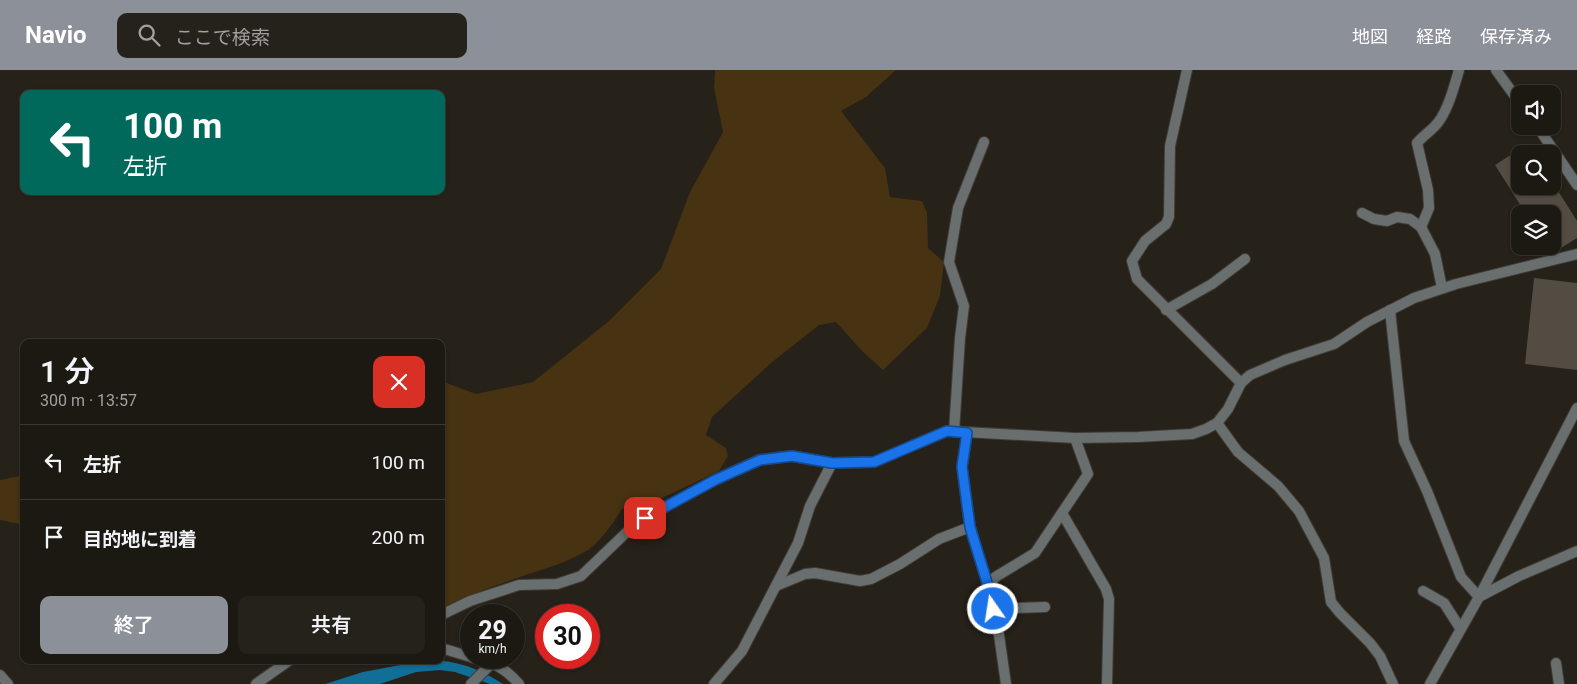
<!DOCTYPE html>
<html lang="ja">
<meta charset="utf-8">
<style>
body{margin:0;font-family:Roboto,"Noto Sans JP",sans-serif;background:#25221c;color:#f1f3f6;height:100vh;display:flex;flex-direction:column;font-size:19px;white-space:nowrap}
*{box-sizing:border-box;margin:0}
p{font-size:16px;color:#a0a0a0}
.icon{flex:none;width:28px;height:28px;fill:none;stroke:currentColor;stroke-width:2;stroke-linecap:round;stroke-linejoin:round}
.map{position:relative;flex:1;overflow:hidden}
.details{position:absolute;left:20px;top:269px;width:425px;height:325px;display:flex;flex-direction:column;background:#1c1913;border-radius:10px;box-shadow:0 1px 4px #0004,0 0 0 1px #3a3833}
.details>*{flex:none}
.banner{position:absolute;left:20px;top:20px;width:425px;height:105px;border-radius:10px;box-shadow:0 1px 4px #0004,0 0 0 1px #3a3833;background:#00695c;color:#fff;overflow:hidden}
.tools{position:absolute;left:1511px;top:15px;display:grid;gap:10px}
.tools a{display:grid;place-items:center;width:50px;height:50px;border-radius:10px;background:#1c1913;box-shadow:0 1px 4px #0004,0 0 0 1px #3a3833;font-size:25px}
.speed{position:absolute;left:460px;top:534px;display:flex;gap:10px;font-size:25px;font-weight:700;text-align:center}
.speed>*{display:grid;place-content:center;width:65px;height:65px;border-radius:50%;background:#1c1913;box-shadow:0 1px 4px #0004,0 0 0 1px #3a3833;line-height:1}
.speed small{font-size:12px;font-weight:400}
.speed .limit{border:8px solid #d22;background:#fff;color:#111}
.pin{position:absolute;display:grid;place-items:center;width:42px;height:42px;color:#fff;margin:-21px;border-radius:10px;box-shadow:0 2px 8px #0006}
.me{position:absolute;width:55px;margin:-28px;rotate:347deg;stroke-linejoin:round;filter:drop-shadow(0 0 4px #0008)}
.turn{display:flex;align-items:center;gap:18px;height:105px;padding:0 20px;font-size:22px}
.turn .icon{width:65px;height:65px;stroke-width:2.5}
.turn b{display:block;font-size:35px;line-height:42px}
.round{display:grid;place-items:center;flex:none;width:52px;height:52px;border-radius:10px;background:#25221c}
.summary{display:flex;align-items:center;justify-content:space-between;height:85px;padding:0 20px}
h1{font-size:30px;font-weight:600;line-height:38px}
.button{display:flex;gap:10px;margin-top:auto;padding:10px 20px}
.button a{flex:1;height:58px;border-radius:10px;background:#8c9099;color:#fff;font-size:20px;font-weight:600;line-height:58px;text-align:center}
.button a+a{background:#25221c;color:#f1f3f6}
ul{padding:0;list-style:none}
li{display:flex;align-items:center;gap:15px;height:75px;padding:0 20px;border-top:1px solid #3a3833}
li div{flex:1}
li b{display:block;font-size:19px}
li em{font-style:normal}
header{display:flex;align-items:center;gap:30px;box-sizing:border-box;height:70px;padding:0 25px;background:#8c9099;color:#fff}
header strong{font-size:24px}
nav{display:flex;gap:28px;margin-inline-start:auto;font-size:18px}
.search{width:350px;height:45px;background:#25221c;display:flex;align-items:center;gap:12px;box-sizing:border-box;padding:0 18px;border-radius:10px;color:#a0a0a0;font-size:19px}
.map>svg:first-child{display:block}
.green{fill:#473212}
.water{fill:#116e96}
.building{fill:#524c43}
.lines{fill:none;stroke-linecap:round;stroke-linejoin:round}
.minor-casing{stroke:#403c34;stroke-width:12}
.tertiary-casing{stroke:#403c34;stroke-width:12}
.minor{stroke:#696e6f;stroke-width:10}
.tertiary{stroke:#696e6f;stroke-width:10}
.route-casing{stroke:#114b97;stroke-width:12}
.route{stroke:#1a73e8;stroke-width:9}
</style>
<header>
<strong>Navio</strong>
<div class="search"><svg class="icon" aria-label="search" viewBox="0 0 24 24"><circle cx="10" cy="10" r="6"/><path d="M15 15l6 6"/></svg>ここで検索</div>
<nav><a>地図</a><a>経路</a><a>保存済み</a></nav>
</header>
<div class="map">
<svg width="1577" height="614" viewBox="0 0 1577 614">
<rect width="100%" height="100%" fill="#262119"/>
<g class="green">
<path d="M 715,0 L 896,0 L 866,27 L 841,41 L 885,98 L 890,127 L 922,131 L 927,143 L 928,178 L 944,192 L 940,226 L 927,258 L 883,300 L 863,282 L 836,252 L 819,255 L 771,293 L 712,347 L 706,365 L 726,378 L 728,386 L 719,401 L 662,428 L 622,439 C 613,453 602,470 588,480 C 567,493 543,499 520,507 C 493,516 466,526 441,538 L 441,311 L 476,324 L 533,312 L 609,251 L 661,199 L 690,122 L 723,62 L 714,18 Z"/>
<path d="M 24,405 L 24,455 L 0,450 L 0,410 Z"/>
</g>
<path class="water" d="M 427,590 C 456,590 479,598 503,614 L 490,614 L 455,602 L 440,600 L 416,602 L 380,614 L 325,614 L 363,602 Z"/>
<g class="building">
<path d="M 1520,79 L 1520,116 L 1555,116 L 1577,151 L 1577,168 L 1553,183 L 1552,144 L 1526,144 L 1495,95 Z"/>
<path d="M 1534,208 L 1577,213 L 1577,300 L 1525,294 Z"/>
</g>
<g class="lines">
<g class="minor-casing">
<g id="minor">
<path d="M 1187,0 L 1170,76 L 1169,147 L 1166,154 L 1145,171 L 1132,191 L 1137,209 L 1241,313"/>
<path d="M 1362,143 L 1374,149 L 1387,151 L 1397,147 L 1410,149 L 1421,157"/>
<path d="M 1442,218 L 1435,184 L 1421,157 L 1429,138 L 1428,120 L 1417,73 C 1422,67 1428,63 1434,57 C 1447,45 1454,17 1459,0"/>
<path d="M 1166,240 L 1212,214 L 1245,189"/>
<path d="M 1390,240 L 1404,371 L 1427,421 L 1461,507 L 1479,527"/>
<path d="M 1217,353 L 1238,382 L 1278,416 L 1299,441 L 1324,488 L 1331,532 L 1340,543 L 1370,573 L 1380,586 L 1393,614"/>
<path d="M 954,362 L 960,268 L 964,236 L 949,192 L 958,138 L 984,72"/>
<path d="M 967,363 L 962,397 L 970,457 L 986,509 L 998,558 L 1006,614"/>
<path d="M 1062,443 L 1106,519 L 1109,529 L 1107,614"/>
<path d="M 987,514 L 997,506 L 1035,483 L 1088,404 L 1075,368"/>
<path d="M 776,516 L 805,504 L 815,503 L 860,511 L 871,509 L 900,494 L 939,469 L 970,457"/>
<path d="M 1423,521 L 1444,533 L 1460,558"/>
<path d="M 1479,527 L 1519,506 L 1577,481"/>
<path d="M 993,539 L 1045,537"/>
<path d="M 441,578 L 471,587"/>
<path d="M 473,588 C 494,593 504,597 519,614"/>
<path d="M 1556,593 L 1559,614"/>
<path d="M 0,605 L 8,614"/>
<path d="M 256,614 L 290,590"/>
<path d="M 471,614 L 493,592"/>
<path d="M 714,614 L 742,581 L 798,473 L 810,436 L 832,393"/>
<path d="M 1430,614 L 1479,527 L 1577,338"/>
</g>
</g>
<g class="tertiary-casing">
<g id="tertiary">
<path d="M 1496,0 L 1520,33"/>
<path d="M 1537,56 L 1577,115"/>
<path d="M 441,545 L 470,531 L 519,515 L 557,514 L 581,506 L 630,459 L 645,448 L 715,410 L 759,390 L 791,386 L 832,393 L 874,392 L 947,361 L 1075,368 L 1138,367 L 1192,364 L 1206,359 L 1217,353 L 1228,339 L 1241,313 L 1250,305 L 1285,290 L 1334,274 L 1367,252 L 1414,228 L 1456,214 L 1577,184"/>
</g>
</g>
<use href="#minor" class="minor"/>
<use href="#tertiary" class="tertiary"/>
</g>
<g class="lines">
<g class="route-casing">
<path id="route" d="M 645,448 L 715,410 L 760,390 L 792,386 L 832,393 L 874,392 L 947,361 L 967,363 L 962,397 L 970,457 L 986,509 L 993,539"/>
</g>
<use href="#route" class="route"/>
</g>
</svg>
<div class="tools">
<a><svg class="icon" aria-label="sound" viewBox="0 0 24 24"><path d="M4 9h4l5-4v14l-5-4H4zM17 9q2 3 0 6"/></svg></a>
<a><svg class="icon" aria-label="search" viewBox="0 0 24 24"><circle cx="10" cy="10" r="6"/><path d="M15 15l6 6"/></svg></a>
<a><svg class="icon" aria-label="layers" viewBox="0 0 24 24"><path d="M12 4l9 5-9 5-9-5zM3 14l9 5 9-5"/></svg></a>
</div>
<div class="speed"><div>29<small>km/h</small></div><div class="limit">30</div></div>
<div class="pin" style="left:645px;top:448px;background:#d93025"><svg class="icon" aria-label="arrive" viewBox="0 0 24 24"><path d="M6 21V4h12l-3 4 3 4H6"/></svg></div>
<svg class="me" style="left:993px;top:539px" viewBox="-20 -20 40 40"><circle r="17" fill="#1a73e8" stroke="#fff" stroke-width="3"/><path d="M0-11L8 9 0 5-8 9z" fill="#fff"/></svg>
<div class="banner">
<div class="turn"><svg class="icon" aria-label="left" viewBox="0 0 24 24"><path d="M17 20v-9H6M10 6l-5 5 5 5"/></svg><div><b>100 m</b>左折</div></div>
</div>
<section class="details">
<div class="summary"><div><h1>1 分</h1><p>300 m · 13:57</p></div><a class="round" style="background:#d93025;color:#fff"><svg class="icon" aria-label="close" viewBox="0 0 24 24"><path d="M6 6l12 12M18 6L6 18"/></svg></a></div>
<ul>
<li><svg class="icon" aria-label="left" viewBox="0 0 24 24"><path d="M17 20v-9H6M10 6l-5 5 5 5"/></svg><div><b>左折</b></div><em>100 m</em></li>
<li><svg class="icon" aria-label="arrive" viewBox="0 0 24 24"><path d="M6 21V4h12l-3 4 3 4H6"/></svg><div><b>目的地に到着</b></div><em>200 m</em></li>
</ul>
<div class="button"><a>終了</a><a>共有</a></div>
</section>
</div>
